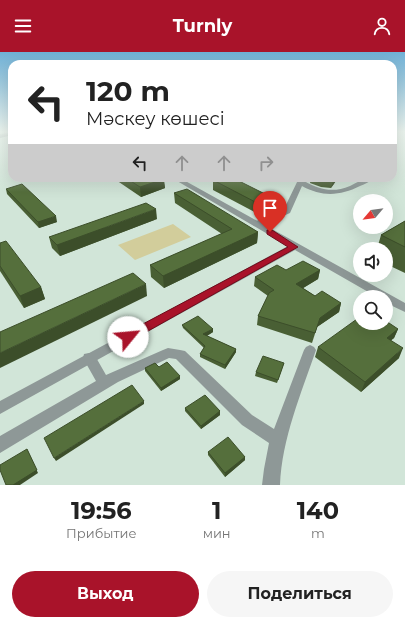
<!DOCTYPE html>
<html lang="ru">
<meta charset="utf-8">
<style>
body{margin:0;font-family:Montserrat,sans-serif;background:#f6f6f6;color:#222;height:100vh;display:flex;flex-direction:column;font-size:15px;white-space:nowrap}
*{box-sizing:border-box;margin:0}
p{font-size:13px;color:#767676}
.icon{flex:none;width:22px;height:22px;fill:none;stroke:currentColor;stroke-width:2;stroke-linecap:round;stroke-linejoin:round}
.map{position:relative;height:433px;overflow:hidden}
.sheet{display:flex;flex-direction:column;background:#fff;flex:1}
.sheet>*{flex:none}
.hud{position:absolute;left:8px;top:8px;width:389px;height:122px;border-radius:12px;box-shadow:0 4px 16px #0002;background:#fff;color:#222;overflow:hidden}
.needle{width:26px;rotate:241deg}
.tools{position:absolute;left:353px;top:142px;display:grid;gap:8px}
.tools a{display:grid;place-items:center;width:40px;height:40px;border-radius:50%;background:#fff;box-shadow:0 4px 16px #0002;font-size:20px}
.pin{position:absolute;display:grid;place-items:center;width:34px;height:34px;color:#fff;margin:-41px -17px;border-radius:50% 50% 50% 0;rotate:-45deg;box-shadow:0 0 4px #0007}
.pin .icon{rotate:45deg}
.me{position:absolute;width:44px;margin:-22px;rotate:62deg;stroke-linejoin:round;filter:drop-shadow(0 0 3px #0008)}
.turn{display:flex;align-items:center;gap:14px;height:84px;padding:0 12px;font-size:18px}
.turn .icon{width:52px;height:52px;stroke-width:2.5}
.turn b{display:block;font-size:28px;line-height:34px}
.lanes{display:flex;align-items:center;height:38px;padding:0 12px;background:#0003;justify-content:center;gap:20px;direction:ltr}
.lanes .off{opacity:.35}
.eta{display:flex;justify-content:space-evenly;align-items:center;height:68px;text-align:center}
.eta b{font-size:24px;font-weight:700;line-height:28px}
.primary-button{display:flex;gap:8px;margin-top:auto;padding:8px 12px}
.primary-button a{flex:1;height:46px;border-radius:24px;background:#a9132a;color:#fff;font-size:16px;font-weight:700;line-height:46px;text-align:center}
.primary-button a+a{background:#f6f6f6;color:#222}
header{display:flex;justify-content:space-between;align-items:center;height:52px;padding:0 12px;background:#a9132a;color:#fff;font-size:18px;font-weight:700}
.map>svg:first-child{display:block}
.green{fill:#d2cd9b}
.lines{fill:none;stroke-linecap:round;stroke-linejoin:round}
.minor{fill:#8e9897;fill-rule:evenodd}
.tertiary{fill:#8e9897;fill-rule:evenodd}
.secondary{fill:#677674;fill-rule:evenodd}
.wall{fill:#495f34}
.shaded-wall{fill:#3c4e2a}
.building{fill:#556f3c;stroke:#3c4e2a}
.route{fill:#a9132a;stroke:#6e0c1b}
</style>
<header><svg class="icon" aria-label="menu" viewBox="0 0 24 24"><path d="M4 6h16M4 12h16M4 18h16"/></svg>Turnly<svg class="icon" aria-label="person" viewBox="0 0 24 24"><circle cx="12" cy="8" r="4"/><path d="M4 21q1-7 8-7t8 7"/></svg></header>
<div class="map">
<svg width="405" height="433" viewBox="0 0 405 433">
<rect width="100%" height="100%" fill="#d1e5d8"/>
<path class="green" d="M 173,172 L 191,185 L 135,208 L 118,193 Z"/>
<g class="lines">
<g class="minor">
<path d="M 299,126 L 305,126 L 304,129 C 320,138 333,141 350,134 C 358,130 364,126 373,126 C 370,130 365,132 360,134 C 340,144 322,145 302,134 L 290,161 L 260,174 L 254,174 L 253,172 L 254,170 L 284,157 Z"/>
<path d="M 310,293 L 314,295 L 316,298 C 301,342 282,386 280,433 L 262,433 L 264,417 L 269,391 L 242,373 L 176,307 L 169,306 L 118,330 L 0,401 L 0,384 L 96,329 L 83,306 L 84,302 L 89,301 L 94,302 L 106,323 L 163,298 L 168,296 L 180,298 L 185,299 L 252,363 L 274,377 L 304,298 L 306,295 Z"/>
</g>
<path class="tertiary" d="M 172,126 L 180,126 L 405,251 L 405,260 L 386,251 L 386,245 L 377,245 L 295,198 L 0,362 L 0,349 L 288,194 Z"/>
<path class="secondary" d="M 12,80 L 12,83 L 0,86 L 0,82 Z"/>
</g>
<g class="wall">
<path d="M 113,126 L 163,126 L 165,136 L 141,145 Z"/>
<path d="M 311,126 L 338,126 L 331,136 L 321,135 L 310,131 Z"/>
<path d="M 213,128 L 275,147 L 274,157 L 260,163 L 213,138 Z"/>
<path d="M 6,137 L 57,170 L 39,176 L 7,142 Z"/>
<path d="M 174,141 L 258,180 L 257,191 L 164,236 L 151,225 L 150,213 L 222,182 L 175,151 Z"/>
<path d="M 157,167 L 60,204 L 52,196 L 49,185 Z"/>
<path d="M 405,169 L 405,221 L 386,212 L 386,197 L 377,197 L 381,183 Z"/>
<path d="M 0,191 L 41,235 L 45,247 L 24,256 L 0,219 Z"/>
<path d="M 286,218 L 320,218 L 318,227 L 303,236 L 315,244 L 341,251 L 339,260 L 317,275 L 312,291 L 257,273 L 258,264 L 268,244 L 254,234 L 255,225 Z"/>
<path d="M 182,273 L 213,277 L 213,280 L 207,284 L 236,297 L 236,300 L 225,317 L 200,305 L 200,302 L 204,296 L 183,276 Z"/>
<path d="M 372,276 L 398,277 L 394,286 L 391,288 L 399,306 L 361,340 L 315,305 L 318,295 Z"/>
<path d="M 284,311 L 277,331 L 255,324 L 256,320 Z"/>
<path d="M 159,315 L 180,324 L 180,327 L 161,339 L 145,319 L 145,316 Z"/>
<path d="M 185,356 L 220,359 L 220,363 L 201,377 L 185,359 Z"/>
<path d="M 208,400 L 245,405 L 245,408 L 225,425 L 208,403 Z"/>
</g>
<g class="shaded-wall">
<path d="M 334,126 L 338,126 L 331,136 Z"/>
<path d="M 164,127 L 165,136 L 141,145 L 140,135 Z"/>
<path d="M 275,147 L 274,157 L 260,163 L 261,153 Z"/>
<path d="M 156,157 L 157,167 L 60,204 L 57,193 Z"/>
<path d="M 56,164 L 57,170 L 39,176 L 38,170 Z"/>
<path d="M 258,180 L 257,191 L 164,236 L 163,224 Z"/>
<path d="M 320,218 L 318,227 L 295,241 L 296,232 Z"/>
<path d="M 146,232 L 147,244 L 0,316 L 0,301 Z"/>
<path d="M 41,235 L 45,247 L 24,256 L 20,244 Z"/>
<path d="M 341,251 L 339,260 L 317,275 L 312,291 L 315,281 L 320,266 Z"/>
<path d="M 213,277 L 213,280 L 203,286 L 203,282 Z"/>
<path d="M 398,277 L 394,286 L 383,295 L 387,286 Z"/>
<path d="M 403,296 L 399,306 L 361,340 L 365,330 Z"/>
<path d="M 236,297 L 236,300 L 225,317 L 225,313 Z"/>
<path d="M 180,324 L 180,327 L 161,339 L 161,336 Z"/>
<path d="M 144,349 L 144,352 L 56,409 L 54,406 Z"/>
<path d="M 220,359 L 220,363 L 201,377 L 201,374 Z"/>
<path d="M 27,397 L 38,421 L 20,433 L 13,433 Z"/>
<path d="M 245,405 L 245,408 L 225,425 L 225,421 Z"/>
</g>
<g class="building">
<path d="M 126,126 L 163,126 L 164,127 L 140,135 Z"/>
<path d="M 219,126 L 233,126 L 275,147 L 261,153 L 213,128 Z"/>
<path d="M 22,132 L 56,164 L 38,170 L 6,137 Z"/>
<path d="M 187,137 L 258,180 L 163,224 L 150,213 L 232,177 L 174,141 Z"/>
<path d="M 146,151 L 156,157 L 57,193 L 49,185 Z"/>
<path d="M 405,169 L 405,195 L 381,183 Z"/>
<path d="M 6,189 L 41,235 L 20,244 L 0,214 L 0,191 Z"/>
<path d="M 303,209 L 320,218 L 296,232 L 315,244 L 322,239 L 341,251 L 320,266 L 315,281 L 258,264 L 269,241 L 274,238 L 255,225 L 277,213 L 286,218 Z"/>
<path d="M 133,221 L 146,232 L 0,301 L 0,280 Z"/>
<path d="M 198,264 L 213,277 L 203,282 L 236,297 L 225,313 L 200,302 L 205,294 L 182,273 Z"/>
<path d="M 357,267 L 360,269 L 360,271 L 364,271 L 372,276 L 379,271 L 386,271 L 386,269 L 398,277 L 387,286 L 403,296 L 365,330 L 318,295 Z"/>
<path d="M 263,304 L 284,311 L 278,328 L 256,320 Z"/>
<path d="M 167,310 L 180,324 L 161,336 L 145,316 L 155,311 L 159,315 Z"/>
<path d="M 132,333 L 144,349 L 54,406 L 44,386 Z"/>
<path d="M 205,343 L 220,359 L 201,374 L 185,356 Z"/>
<path d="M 228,385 L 245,405 L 225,421 L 208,400 Z"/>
<path d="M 27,397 L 37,418 L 13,433 L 6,433 L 0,418 L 0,413 Z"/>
</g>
<linearGradient id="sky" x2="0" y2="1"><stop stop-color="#70b1d6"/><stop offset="0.57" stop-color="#eaf3ed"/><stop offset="1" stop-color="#eaf3ed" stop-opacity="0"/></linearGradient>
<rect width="405" height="140" fill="url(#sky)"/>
<path class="route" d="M 267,178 L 272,178 L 298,195 L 132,288 L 128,289 L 124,288 L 123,285 L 124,282 L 288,195 L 267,182 Z"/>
</svg>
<div class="tools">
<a><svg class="needle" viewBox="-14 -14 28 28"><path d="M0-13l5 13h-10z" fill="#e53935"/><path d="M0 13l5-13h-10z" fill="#767676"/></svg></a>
<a><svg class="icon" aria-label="sound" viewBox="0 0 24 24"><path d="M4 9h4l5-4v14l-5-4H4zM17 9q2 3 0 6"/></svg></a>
<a><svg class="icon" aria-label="search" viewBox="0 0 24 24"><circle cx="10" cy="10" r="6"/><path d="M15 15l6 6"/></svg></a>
</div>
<div class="pin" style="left:270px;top:180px;background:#d93025"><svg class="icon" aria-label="arrive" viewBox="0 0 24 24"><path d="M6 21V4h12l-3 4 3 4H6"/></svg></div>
<svg class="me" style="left:128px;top:285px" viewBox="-20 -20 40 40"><circle r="19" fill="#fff"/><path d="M0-13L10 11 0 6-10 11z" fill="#a9132a"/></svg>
<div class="hud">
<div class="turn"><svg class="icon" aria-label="left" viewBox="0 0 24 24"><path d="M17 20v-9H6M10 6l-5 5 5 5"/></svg><div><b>120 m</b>Мәскеу көшесі</div></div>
<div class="lanes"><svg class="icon" aria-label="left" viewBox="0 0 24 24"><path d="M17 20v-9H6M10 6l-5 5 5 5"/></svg><svg class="icon off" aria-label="ahead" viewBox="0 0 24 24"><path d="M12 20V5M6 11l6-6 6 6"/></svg><svg class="icon off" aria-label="ahead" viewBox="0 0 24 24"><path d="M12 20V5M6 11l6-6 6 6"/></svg><svg class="icon off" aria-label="right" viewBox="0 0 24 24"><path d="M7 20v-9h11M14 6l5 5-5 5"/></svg></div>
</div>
</div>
<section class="sheet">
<div class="eta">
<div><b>19:56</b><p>Прибытие</p></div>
<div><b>1</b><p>мин</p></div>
<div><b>140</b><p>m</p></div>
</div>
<div class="primary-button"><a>Выход</a><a>Поделиться</a></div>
</section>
